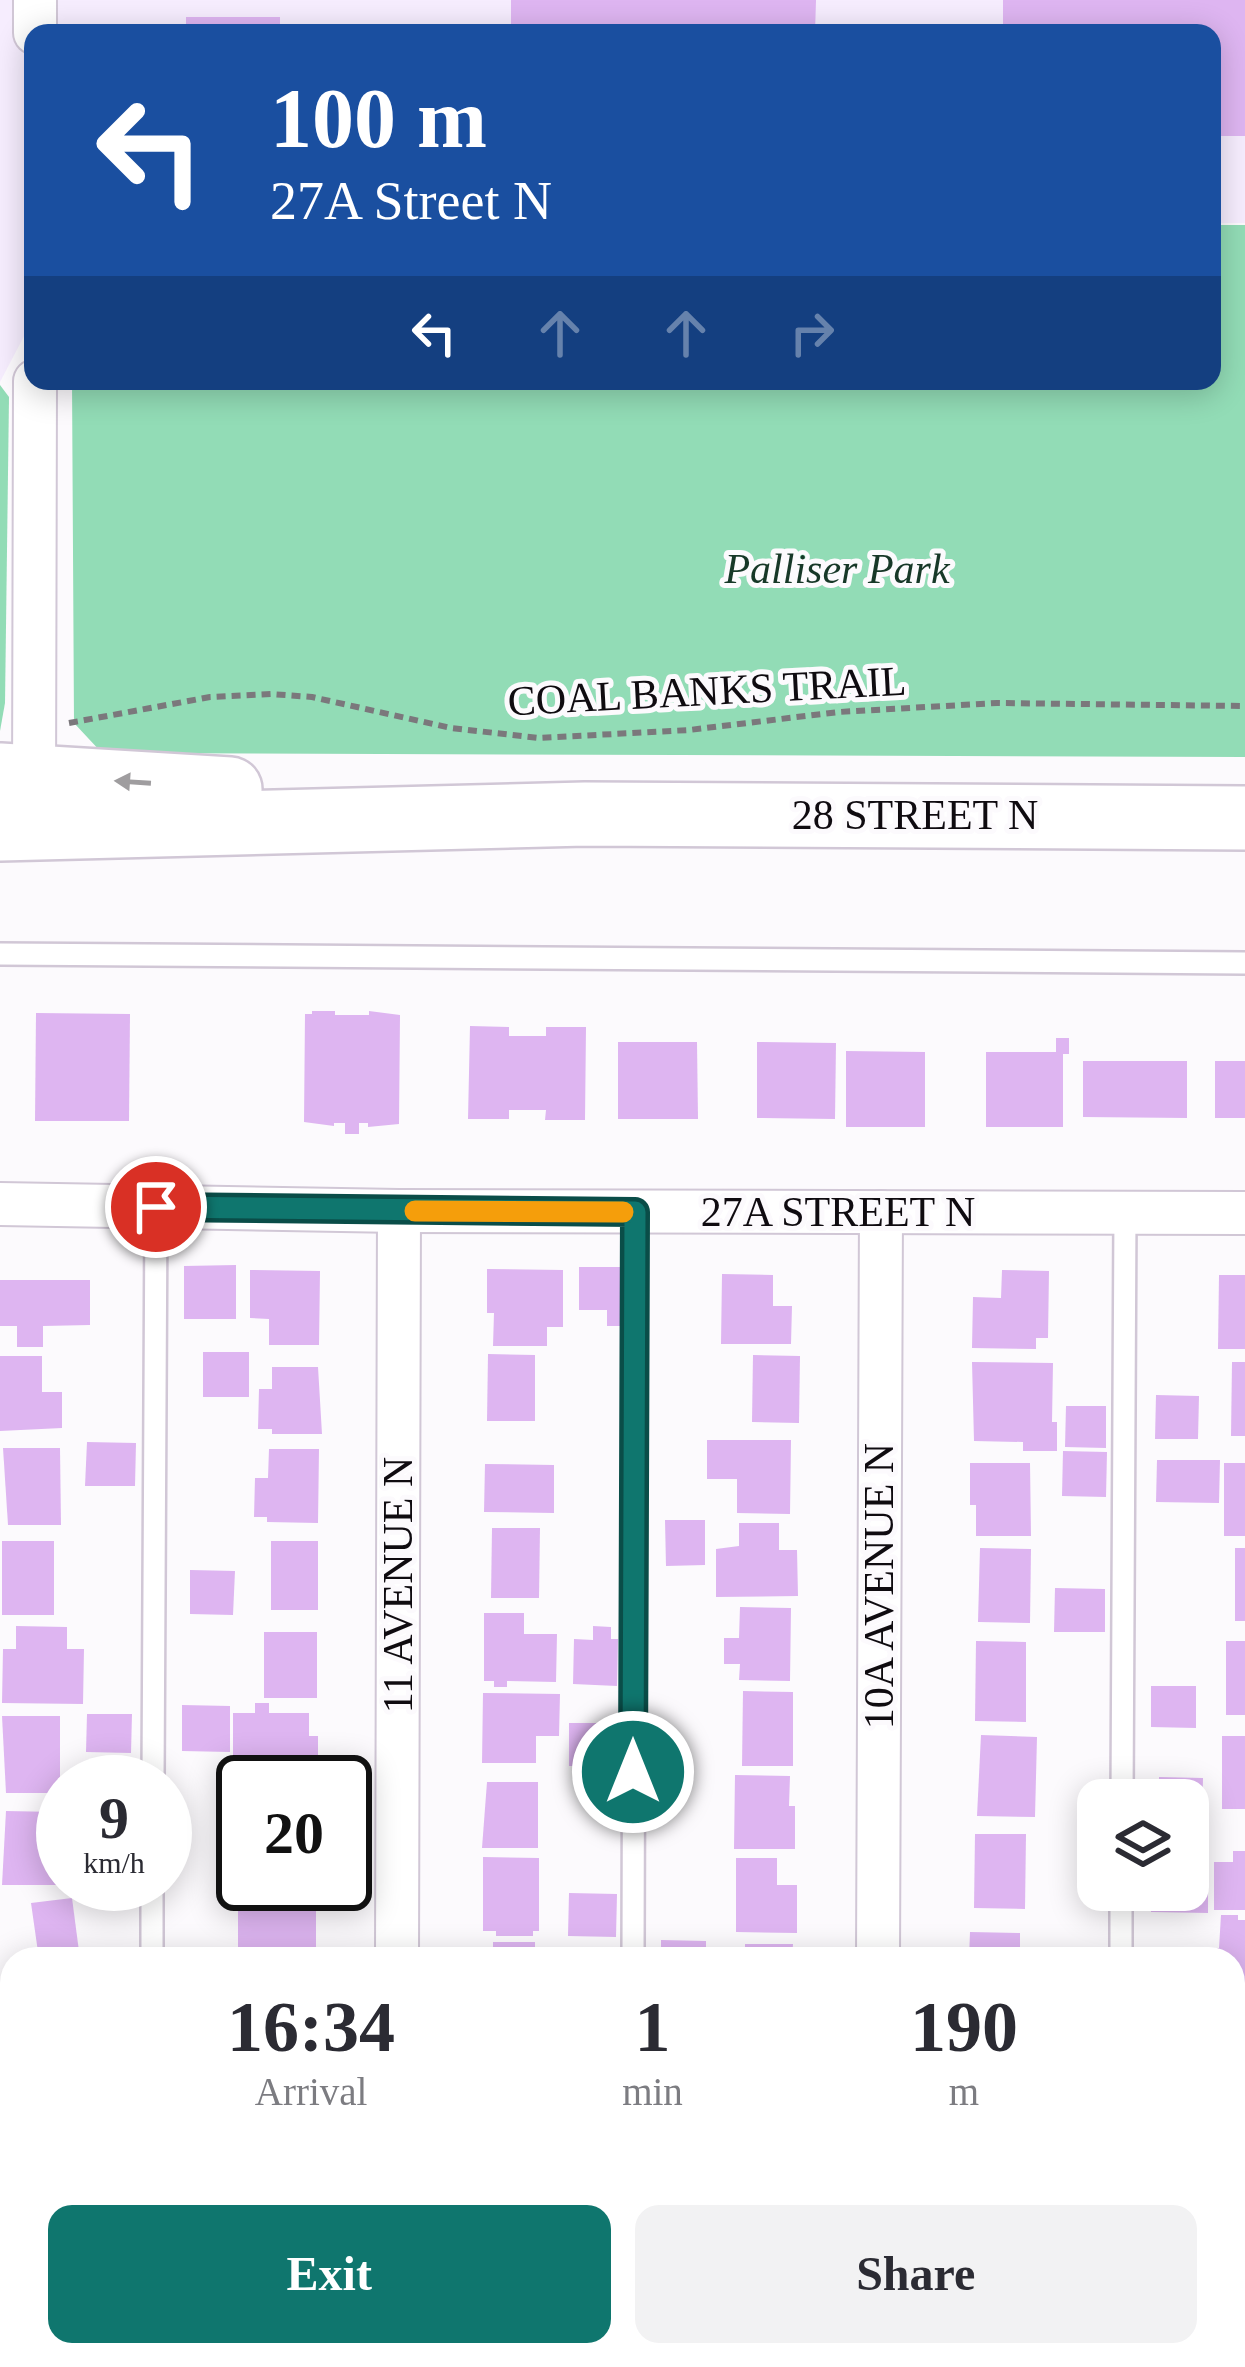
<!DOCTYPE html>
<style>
body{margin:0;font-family:"Times New Roman",serif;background:#f2f2f3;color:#2b2b33;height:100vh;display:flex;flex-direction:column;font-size:45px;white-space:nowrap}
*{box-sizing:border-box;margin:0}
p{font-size:39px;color:#7c7c81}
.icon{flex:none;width:66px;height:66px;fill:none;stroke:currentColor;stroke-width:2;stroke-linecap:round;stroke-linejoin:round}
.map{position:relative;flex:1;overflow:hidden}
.drawer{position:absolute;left:0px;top:1947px;width:1245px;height:420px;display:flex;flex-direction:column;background:#fff;border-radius:36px 36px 0 0;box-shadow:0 6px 30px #0003}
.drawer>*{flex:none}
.top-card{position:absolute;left:24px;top:24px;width:1197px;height:366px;border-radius:24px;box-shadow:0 6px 30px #0003;background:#1a4fa0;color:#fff;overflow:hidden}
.tools{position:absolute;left:1077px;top:1779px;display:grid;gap:24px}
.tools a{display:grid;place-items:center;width:132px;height:132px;border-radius:24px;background:#fff;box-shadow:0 6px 30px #0003;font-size:60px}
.speed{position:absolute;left:36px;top:1755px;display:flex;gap:24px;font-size:60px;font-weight:700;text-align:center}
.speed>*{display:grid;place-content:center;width:156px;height:156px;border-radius:50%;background:#fff;box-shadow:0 6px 30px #0003;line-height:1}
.speed small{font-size:30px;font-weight:400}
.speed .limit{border:6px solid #111;border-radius:18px;background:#fff;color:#111}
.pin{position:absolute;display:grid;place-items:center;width:102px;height:102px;color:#fff;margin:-51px;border:6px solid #fff;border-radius:50%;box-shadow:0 3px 12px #0007}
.me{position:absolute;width:132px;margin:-66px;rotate:0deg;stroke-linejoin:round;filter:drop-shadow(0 0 9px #0008)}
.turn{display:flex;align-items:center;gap:42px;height:252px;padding:0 48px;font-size:54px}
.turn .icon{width:156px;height:156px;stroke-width:2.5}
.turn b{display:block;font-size:84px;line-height:102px}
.lanes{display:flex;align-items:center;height:114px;padding:0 48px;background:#0003;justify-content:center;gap:60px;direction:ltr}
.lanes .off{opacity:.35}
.eta{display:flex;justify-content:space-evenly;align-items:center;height:204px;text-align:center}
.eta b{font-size:72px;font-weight:800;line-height:84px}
.cta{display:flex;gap:24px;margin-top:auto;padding:24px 48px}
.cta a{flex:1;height:138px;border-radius:24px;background:#0f766e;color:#fff;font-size:48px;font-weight:800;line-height:138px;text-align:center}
.cta a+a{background:#f2f2f3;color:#2b2b33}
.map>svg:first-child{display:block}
.industrial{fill:#f6edfe}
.green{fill:#92dcb6}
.building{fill:#deb5f1}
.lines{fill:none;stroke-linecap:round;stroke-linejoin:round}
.service-casing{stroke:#d1c7d6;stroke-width:26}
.minor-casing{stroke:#d1c7d6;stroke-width:46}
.secondary-casing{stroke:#d1c7d6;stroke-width:68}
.path{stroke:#7b787c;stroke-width:6;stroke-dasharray:9 6;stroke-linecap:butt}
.service{stroke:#fff;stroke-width:21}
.minor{stroke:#fff;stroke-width:42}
.secondary{stroke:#fff;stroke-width:63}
.oneway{fill:#9f9d9f}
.route-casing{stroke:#0a4d48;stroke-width:30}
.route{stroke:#0f766e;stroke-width:21}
.slow{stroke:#f59e0b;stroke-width:21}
.labels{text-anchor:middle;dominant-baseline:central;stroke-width:10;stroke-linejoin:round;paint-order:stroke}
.park-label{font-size:42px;font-style:italic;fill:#173828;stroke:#fcfafd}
.street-label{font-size:42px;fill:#0f0b10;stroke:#fcfafd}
</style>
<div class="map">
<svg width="1245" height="2367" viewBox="0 0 1245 2367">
<rect width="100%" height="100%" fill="#fcfafd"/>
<path class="industrial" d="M 0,0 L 1245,0 L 1245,223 L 1212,223 L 1212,33 L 33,33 L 33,319 L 0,382 Z"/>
<g class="green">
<path d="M 1212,225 L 1245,225 L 1245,757 L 102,753 L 74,723 L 72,381 L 1212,381 Z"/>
<path d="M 0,385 L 9,397 L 5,703 L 0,731 Z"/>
</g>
<g class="building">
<path d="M 511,0 L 816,0 L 815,33 L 511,33 Z"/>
<path d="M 1003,0 L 1245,0 L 1245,136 L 1212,136 L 1212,33 L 1003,33 Z"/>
<rect x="186" y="17" width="94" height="16"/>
<path d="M 312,1011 L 335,1011 L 335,1015 L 369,1015 L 369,1011 L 400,1015 L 399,1124 L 368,1127 L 368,1123 L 359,1123 L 359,1134 L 345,1134 L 345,1123 L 334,1123 L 334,1126 L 304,1122 L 305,1014 L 312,1014 Z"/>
<path d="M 36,1013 L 130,1014 L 129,1121 L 35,1121 Z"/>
<path d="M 470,1026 L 509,1027 L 509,1036 L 546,1036 L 546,1027 L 586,1027 L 585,1120 L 545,1120 L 546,1110 L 509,1110 L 509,1119 L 468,1119 Z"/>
<path d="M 1056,1038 L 1069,1038 L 1069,1054 L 1063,1054 L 1063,1127 L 986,1127 L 986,1052 L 1056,1052 Z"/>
<path d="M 618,1042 L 697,1042 L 698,1119 L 618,1119 Z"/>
<path d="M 757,1042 L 836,1043 L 835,1119 L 757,1118 Z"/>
<path d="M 846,1051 L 925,1052 L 925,1127 L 846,1127 Z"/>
<path d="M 1083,1061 L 1187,1061 L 1187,1118 L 1083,1117 Z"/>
<rect x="1215" y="1061" width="30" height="57"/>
<path d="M 236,1265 L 236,1319 L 184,1319 L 184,1266 Z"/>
<path d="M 579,1267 L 620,1267 L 620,1326 L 607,1326 L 607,1310 L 579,1310 Z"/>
<path d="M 487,1269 L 563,1270 L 563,1327 L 547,1327 L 547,1346 L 493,1346 L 494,1313 L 487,1313 Z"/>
<path d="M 250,1270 L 320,1271 L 319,1345 L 269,1345 L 269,1319 L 250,1318 Z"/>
<path d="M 1002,1270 L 1049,1271 L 1048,1338 L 1036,1338 L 1036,1349 L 972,1348 L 973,1297 L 1001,1298 Z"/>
<path d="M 722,1274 L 773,1275 L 773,1306 L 792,1306 L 791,1344 L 721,1344 Z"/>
<path d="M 1219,1275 L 1245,1275 L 1245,1349 L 1218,1349 Z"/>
<path d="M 0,1280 L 90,1280 L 90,1325 L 43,1326 L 43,1347 L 17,1347 L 17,1326 L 0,1326 Z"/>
<rect x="203" y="1352" width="46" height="45"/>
<path d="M 488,1354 L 535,1355 L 535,1421 L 487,1421 Z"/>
<path d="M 753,1355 L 800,1356 L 799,1423 L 752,1422 Z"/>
<path d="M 0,1356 L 42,1356 L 42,1392 L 62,1392 L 62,1428 L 0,1431 Z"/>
<path d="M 972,1362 L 1053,1363 L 1052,1422 L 1057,1422 L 1057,1451 L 1023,1451 L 1023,1442 L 974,1441 Z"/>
<path d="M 1232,1362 L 1245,1362 L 1245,1436 L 1231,1436 Z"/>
<path d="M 272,1367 L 318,1367 L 322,1434 L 272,1434 L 272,1429 L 258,1429 L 259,1389 L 272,1389 Z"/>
<path d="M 1156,1395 L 1199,1396 L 1198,1439 L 1155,1439 Z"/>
<path d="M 1066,1406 L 1106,1406 L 1106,1448 L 1065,1447 Z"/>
<path d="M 707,1440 L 791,1440 L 790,1514 L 737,1513 L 737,1479 L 707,1479 Z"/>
<path d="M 87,1442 L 136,1443 L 135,1486 L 85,1486 Z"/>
<path d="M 3,1448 L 60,1448 L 61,1525 L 8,1525 Z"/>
<path d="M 269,1449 L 319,1449 L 318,1523 L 267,1522 L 267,1517 L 254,1517 L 255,1478 L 268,1478 Z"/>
<path d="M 1063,1451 L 1107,1452 L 1106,1497 L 1062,1496 Z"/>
<path d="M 1157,1460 L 1220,1460 L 1219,1503 L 1156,1502 Z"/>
<path d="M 970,1463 L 1030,1463 L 1031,1536 L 976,1536 L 976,1505 L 970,1505 Z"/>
<rect x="1224" y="1463" width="21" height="73"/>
<path d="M 485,1464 L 554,1465 L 554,1513 L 484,1512 Z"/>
<path d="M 665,1520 L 705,1520 L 705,1565 L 666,1566 Z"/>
<path d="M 739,1523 L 779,1523 L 779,1550 L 797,1550 L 798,1596 L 716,1597 L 716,1549 L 739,1546 Z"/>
<path d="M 492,1528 L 540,1528 L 539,1598 L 491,1598 Z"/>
<rect x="2" y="1541" width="52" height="74"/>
<rect x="271" y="1541" width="47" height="69"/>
<path d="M 980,1548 L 1031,1549 L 1030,1623 L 978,1622 Z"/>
<rect x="1235" y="1548" width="10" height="73"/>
<path d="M 190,1570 L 235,1571 L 233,1615 L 190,1614 Z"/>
<path d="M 1055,1588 L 1105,1589 L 1105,1632 L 1054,1632 Z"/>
<path d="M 740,1607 L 791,1608 L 790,1681 L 739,1680 L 740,1664 L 724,1664 L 724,1638 L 739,1638 Z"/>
<path d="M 484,1613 L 524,1613 L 524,1634 L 557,1634 L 556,1682 L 507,1681 L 507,1687 L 494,1687 L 494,1681 L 484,1681 Z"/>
<path d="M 16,1626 L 67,1627 L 67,1649 L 84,1649 L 83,1704 L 2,1703 L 3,1649 L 16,1649 Z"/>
<path d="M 593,1626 L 611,1627 L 611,1639 L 618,1639 L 617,1686 L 573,1684 L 574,1639 L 593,1640 Z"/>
<rect x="264" y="1632" width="53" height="66"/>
<path d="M 976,1641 L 1026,1642 L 1026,1722 L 975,1721 Z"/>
<rect x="1226" y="1641" width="19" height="74"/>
<path d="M 1151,1686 L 1196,1686 L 1196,1728 L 1151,1727 Z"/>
<path d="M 743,1691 L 793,1692 L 793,1766 L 742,1766 Z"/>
<path d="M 483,1693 L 560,1694 L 559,1736 L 536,1736 L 536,1763 L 482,1763 Z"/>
<path d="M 255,1703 L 269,1703 L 269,1713 L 309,1713 L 309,1736 L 318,1736 L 318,1782 L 243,1782 L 243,1786 L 233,1786 L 233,1713 L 255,1713 Z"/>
<path d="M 182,1705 L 230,1706 L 230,1752 L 182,1751 Z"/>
<path d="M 87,1714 L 132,1714 L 131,1753 L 86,1752 Z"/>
<path d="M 2,1716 L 60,1716 L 60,1793 L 6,1793 Z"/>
<path d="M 569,1723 L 617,1723 L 617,1767 L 569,1766 Z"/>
<path d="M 981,1735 L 1037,1737 L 1035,1817 L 977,1816 Z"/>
<rect x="1222" y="1736" width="23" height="73"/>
<path d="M 735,1775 L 790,1776 L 789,1806 L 795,1806 L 795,1849 L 734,1849 Z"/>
<path d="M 1159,1777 L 1203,1778 L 1202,1821 L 1188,1820 L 1188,1800 L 1159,1800 Z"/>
<path d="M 487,1782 L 538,1782 L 538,1848 L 482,1848 Z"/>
<path d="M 6,1811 L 57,1812 L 57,1885 L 2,1885 Z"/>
<path d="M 975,1834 L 1026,1834 L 1025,1909 L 974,1908 Z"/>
<path d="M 1233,1851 L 1245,1851 L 1245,1910 L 1214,1910 L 1214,1862 L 1233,1862 Z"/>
<path d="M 483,1857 L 539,1858 L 539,1931 L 533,1931 L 533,1936 L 496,1936 L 496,1931 L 483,1931 Z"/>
<path d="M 736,1858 L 777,1858 L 777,1885 L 797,1885 L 797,1933 L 736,1932 Z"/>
<path d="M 1188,1869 L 1198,1869 L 1198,1893 L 1208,1893 L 1208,1913 L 1151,1912 L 1151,1890 L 1188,1890 Z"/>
<path d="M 230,1879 L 241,1879 L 241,1891 L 264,1891 L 264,1884 L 276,1884 L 276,1892 L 316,1892 L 316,1959 L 238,1959 L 238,1894 L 230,1894 Z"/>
<path d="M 569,1893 L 617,1894 L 616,1937 L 568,1936 Z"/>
<path d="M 72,1898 L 80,1959 L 39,1959 L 31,1903 Z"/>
<path d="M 1221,1915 L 1238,1915 L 1238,1920 L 1245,1920 L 1245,2008 L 1233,2008 L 1233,1959 L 1207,1959 L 1207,1948 L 1219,1948 Z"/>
<path d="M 970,1932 L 1020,1933 L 1020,1959 L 969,1959 Z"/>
<path d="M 661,1940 L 706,1941 L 706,1959 L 661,1959 Z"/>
<rect x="493" y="1942" width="42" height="17"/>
<path d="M 745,1944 L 793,1944 L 792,1959 L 745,1959 Z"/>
<rect x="1233" y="2020" width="12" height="78"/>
<path d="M 8,2107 L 12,2117 L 12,2154 L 0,2160 L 0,2111 Z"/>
<rect x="1233" y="2115" width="12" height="74"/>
<rect x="1233" y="2200" width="12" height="91"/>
<path d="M 1233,2304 L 1245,2304 L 1245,2367 L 1201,2367 L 1201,2355 L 1233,2355 Z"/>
<rect x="163" y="2355" width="54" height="12"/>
<path d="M 268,2355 L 298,2355 L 299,2367 L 268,2367 Z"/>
<rect x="964" y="2355" width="84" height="12"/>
</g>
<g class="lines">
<g class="service-casing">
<g id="service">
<path d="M 0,954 L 1245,963"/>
<path d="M 153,1782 L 156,1207"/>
<path d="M 1122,1800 L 1125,1212"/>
<path d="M 152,1959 L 152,1884"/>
<path d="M 633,1959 L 635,1212"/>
<path d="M 1121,1959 L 1121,1890"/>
<path d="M 0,2269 L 12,2268"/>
<path d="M 632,2367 L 632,2355"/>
<path d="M 1120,2367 L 1120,2355"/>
</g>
</g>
<g class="minor-casing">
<g id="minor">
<path d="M 35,33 L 35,0"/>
<path d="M 34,799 L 35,381"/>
<path d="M 0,1204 L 399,1211 L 1245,1213"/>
<path d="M 397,1959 L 399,1211"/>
<path d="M 878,1959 L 881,1212"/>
<path d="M 395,2367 L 395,2355"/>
<path d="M 876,2367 L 876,2355"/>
</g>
</g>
<g class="secondary-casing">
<g id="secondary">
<path d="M 0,775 L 230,789"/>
<path d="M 0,829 L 585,814 L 1245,818"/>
</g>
</g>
<path class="path" d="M 69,723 L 210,697 L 271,694 L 312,697 L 451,728 L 539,738 L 689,730 L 839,712 L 997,703 L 1245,706"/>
<use href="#service" class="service"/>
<use href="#minor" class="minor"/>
<use href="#secondary" class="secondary"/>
</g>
<defs><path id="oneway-solid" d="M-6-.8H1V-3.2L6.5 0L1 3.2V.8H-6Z" transform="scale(3)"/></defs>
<use class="oneway" href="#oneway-solid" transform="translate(133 782) rotate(-176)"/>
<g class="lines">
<g class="route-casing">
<path id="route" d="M 156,1207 L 635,1212 L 633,1772"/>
</g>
<use href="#route" class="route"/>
<path class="slow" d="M 415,1211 L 623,1212"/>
</g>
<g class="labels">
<g class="park-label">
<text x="837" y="569">Palliser Park</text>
</g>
<g class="street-label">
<text transform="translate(707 691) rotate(-3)">COAL BANKS TRAIL</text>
<text x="915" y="815">28 STREET N</text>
<text x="838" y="1212">27A STREET N</text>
<text transform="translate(398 1585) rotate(-90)">11 AVENUE N</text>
<text transform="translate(879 1586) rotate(-90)">10A AVENUE N</text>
</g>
</g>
</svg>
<div class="tools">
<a><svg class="icon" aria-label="layers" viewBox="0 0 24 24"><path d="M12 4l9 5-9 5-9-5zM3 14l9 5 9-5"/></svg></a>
</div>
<div class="speed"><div>9<small>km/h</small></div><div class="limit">20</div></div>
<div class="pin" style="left:156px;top:1207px;background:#d93025"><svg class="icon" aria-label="arrive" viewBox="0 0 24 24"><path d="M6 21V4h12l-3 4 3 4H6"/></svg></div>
<svg class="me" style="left:633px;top:1772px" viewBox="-20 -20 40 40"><circle r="17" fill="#0f766e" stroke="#fff" stroke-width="3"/><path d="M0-11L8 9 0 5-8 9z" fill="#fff"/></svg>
<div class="top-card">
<div class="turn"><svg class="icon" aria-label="left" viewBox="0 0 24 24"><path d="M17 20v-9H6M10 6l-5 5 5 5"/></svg><div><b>100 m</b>27A Street N</div></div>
<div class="lanes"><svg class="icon" aria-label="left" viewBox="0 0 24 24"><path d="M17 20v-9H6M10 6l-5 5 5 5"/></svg><svg class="icon off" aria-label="ahead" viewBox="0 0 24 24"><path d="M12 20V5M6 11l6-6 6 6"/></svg><svg class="icon off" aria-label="ahead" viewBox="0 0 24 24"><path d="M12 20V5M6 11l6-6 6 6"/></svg><svg class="icon off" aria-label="right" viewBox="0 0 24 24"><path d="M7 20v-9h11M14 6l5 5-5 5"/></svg></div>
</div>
<section class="drawer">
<div class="eta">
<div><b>16:34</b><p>Arrival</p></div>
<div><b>1</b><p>min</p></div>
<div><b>190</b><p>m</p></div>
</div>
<div class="cta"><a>Exit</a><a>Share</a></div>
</section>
</div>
